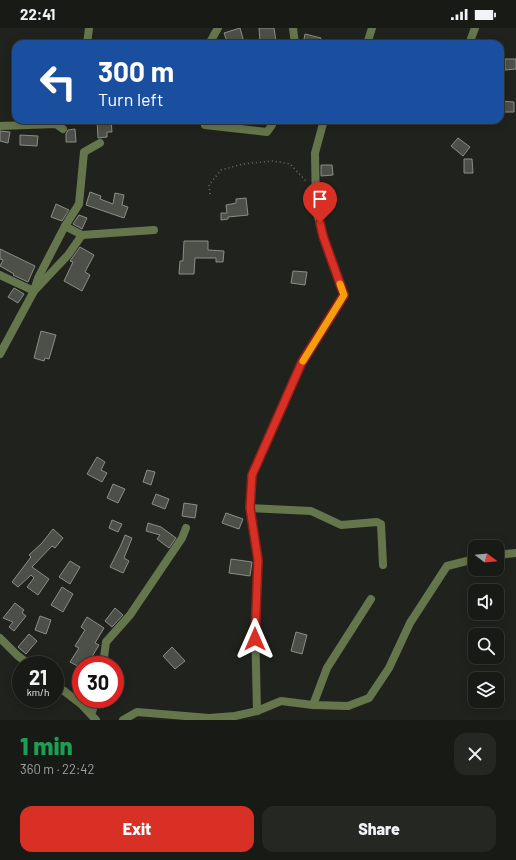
<!DOCTYPE html>
<meta charset="utf-8">
<style>
body{margin:0;font-family:Barlow,sans-serif;background:#252723;color:#f1f3f6;height:100vh;display:flex;flex-direction:column;font-size:15px;white-space:nowrap}
*{box-sizing:border-box;margin:0}
p{font-size:13px;color:#9fa1a1}
.icon{flex:none;width:22px;height:22px;fill:none;stroke:currentColor;stroke-width:2;stroke-linecap:round;stroke-linejoin:round}
.map{position:relative;height:692px;overflow:hidden}
.drawer{display:flex;flex-direction:column;background:#181a16;flex:1}
.drawer>*{flex:none}
.guide{position:absolute;left:12px;top:12px;width:492px;height:84px;border-radius:12px;box-shadow:0 2px 10px #0003,0 0 0 1px #363835;background:#1a4fa0;color:#fff;overflow:hidden}
.needle{width:26px;rotate:106deg}
.buttons{position:absolute;left:468px;top:512px;display:grid;gap:8px}
.buttons a{display:grid;place-items:center;width:36px;height:36px;border-radius:8px;background:#181a16;box-shadow:0 2px 10px #0003,0 0 0 1px #363835;font-size:20px}
.speed{position:absolute;left:12px;top:628px;display:flex;gap:8px;font-size:20px;font-weight:700;text-align:center}
.speed>*{display:grid;place-content:center;width:52px;height:52px;border-radius:50%;background:#181a16;box-shadow:0 2px 10px #0003,0 0 0 1px #363835;line-height:1}
.speed small{font-size:10px;font-weight:400}
.speed .limit{border:6px solid #d22;background:#fff;color:#111}
.pin{position:absolute;display:grid;place-items:center;width:34px;height:34px;color:#fff;margin:-41px -17px;border-radius:50% 50% 50% 0;rotate:-45deg;box-shadow:0 0 4px #0007}
.pin .icon{rotate:45deg}
.me{position:absolute;width:44px;margin:-22px;rotate:0deg;stroke-linejoin:round;filter:drop-shadow(0 0 3px #0008)}
.turn{display:flex;align-items:center;gap:14px;height:84px;padding:0 20px;font-size:18px}
.turn .icon{width:52px;height:52px;stroke-width:2.5}
.turn b{display:block;font-size:28px;line-height:34px}
.round{display:grid;place-items:center;flex:none;width:42px;height:42px;border-radius:12px;background:#252723}
.head{display:flex;align-items:center;justify-content:space-between;height:68px;padding:0 20px}
h1{font-size:24px;font-weight:800;line-height:30px;color:#1e9e55}
.action{display:flex;gap:8px;margin-top:auto;padding:8px 20px}
.action a{flex:1;height:46px;border-radius:12px;background:#d93025;color:#fff;font-size:16px;font-weight:800;line-height:46px;text-align:center}
.action a+a{background:#252723;color:#f1f3f6}
.status{display:flex;justify-content:space-between;align-items:center;height:28px;padding:0 20px;background:#181a16;direction:ltr}
.status svg{height:11px;fill:currentColor}
.map>svg:first-child{display:block}
.building{fill:#4d5049;stroke:#8b8e86}
.lines{fill:none;stroke-linecap:round;stroke-linejoin:round}
.path{stroke:#72746f;stroke-width:1.5;stroke-dasharray:1 3;stroke-linecap:butt}
.minor{stroke:#66764c;stroke-width:8}
.route-casing{stroke:#8d1f18;stroke-width:10}
.route{stroke:#d93025;stroke-width:7}
.slow{stroke:#f59e0b;stroke-width:7}
</style>
<div class="status"><b>22:41</b><svg viewBox="0 0 49 12"><path d="M0 12V9h3v3zM5 12V6h3v6zM10 12V3h3v9zM15 12V0h3v12zM26 1h20v11H26zM47 4h2v5h-2z"/></svg></div>
<div class="map">
<svg width="516" height="692" viewBox="0 0 516 692">
<rect width="100%" height="100%" fill="#20231d"/>
<g class="building">
<path d="M 240,0 L 244,14 L 237,16 L 228,16 L 224,5 Z"/>
<path d="M 259,0 L 274,0 L 276,13 L 260,14 Z"/>
<path d="M 305,6 L 321,10 L 319,16 L 303,16 Z"/>
<path d="M 505,31 L 516,31 L 516,41 L 505,42 Z"/>
<path d="M 501,73 L 514,74 L 514,84 L 501,84 Z"/>
<path d="M 97,92 L 111,92 L 112,104 L 107,104 L 107,109 L 98,110 Z"/>
<path d="M 75,101 L 76,114 L 66,114 L 66,106 L 68,102 Z"/>
<path d="M 0,103 L 10,104 L 8,115 L 0,113 Z"/>
<path d="M 20,107 L 38,108 L 37,118 L 20,117 Z"/>
<path d="M 458,110 L 470,119 L 463,128 L 451,118 Z"/>
<path d="M 464,131 L 472,131 L 473,145 L 464,145 Z"/>
<path d="M 321,137 L 332,137 L 333,147 L 321,148 Z"/>
<path d="M 90,164 L 101,168 L 100,171 L 113,176 L 115,165 L 124,167 L 122,177 L 128,179 L 124,190 L 86,177 Z"/>
<path d="M 246,170 L 248,187 L 228,189 L 228,191 L 221,192 L 221,185 L 227,185 L 226,177 L 236,175 L 236,171 Z"/>
<path d="M 56,176 L 69,182 L 62,193 L 51,189 Z"/>
<path d="M 79,187 L 87,190 L 82,201 L 73,196 Z"/>
<path d="M 184,213 L 208,213 L 208,222 L 224,223 L 223,234 L 216,234 L 216,230 L 195,230 L 194,246 L 179,246 L 180,233 L 183,233 Z"/>
<path d="M 80,219 L 94,227 L 85,244 L 90,247 L 82,263 L 64,253 L 73,234 L 70,233 Z"/>
<path d="M 0,221 L 35,238 L 28,254 L 13,247 L 14,246 L 0,238 L 3,232 L 0,231 Z"/>
<path d="M 293,243 L 307,244 L 305,257 L 291,255 Z"/>
<path d="M 14,260 L 24,266 L 18,275 L 8,269 Z"/>
<path d="M 41,303 L 56,307 L 49,331 L 45,330 L 44,333 L 34,330 Z"/>
<path d="M 97,429 L 105,434 L 101,442 L 107,445 L 102,454 L 87,446 Z"/>
<path d="M 147,442 L 155,444 L 151,457 L 143,454 Z"/>
<path d="M 113,456 L 125,461 L 118,475 L 107,470 Z"/>
<path d="M 156,466 L 169,471 L 165,481 L 152,476 Z"/>
<path d="M 184,475 L 197,477 L 195,490 L 182,488 Z"/>
<path d="M 226,485 L 243,491 L 239,501 L 222,495 Z"/>
<path d="M 112,492 L 122,496 L 118,504 L 109,500 Z"/>
<path d="M 148,495 L 161,499 L 176,510 L 169,520 L 157,511 L 160,507 L 146,503 Z"/>
<path d="M 53,501 L 63,510 L 55,520 L 52,518 L 32,539 L 49,551 L 38,567 L 27,559 L 34,550 L 31,547 L 18,559 L 12,554 L 31,529 L 29,527 L 42,515 Z"/>
<path d="M 125,507 L 132,510 L 124,530 L 129,533 L 123,545 L 110,539 L 121,517 Z"/>
<path d="M 231,531 L 252,534 L 250,548 L 229,545 Z"/>
<path d="M 70,533 L 80,539 L 70,556 L 59,549 Z"/>
<path d="M 62,559 L 73,566 L 63,584 L 51,577 Z"/>
<path d="M 15,575 L 24,582 L 22,585 L 26,588 L 14,603 L 9,599 L 13,594 L 3,590 Z"/>
<path d="M 115,580 L 123,587 L 112,599 L 105,593 Z"/>
<path d="M 40,588 L 51,592 L 46,606 L 35,602 Z"/>
<path d="M 87,589 L 104,600 L 95,615 L 99,617 L 87,637 L 81,637 L 81,640 L 70,634 L 79,620 L 75,618 L 85,602 L 81,599 Z"/>
<path d="M 296,604 L 307,607 L 302,626 L 291,623 Z"/>
<path d="M 29,606 L 37,613 L 26,626 L 18,619 Z"/>
<path d="M 172,619 L 185,633 L 175,641 L 163,628 Z"/>
</g>
<g class="lines">
<path class="path" d="M 210,166 L 209,157 L 221,142 L 243,136 L 273,133 L 290,136 L 307,154"/>
<g class="minor">
<path d="M 293,0 L 295,16"/>
<path d="M 87,16 L 89,0"/>
<path d="M 209,16 L 218,0"/>
<path d="M 367,16 L 372,0"/>
<path d="M 469,16 L 475,0"/>
<path d="M 205,97 L 267,104 L 272,97 L 273,92"/>
<path d="M 0,98 L 56,96 L 63,101"/>
<path d="M 82,207 L 154,202"/>
<path d="M 0,247 L 34,263 L 38,250 L 65,198"/>
<path d="M 0,326 L 34,263 L 68,227 L 82,207 L 65,198 L 79,176 L 84,124 L 100,115"/>
<path d="M 250,480 L 311,483 L 341,497 L 377,494 L 381,496 L 383,537"/>
<path d="M 497,527 L 516,525"/>
<path d="M 0,610 L 18,628 L 30,637"/>
<path d="M 103,637 L 106,614 L 130,587 L 182,510 L 186,500"/>
<path d="M 55,656 L 81,676 L 96,692"/>
<path d="M 313,677 L 327,640 L 371,571"/>
<path d="M 257,683 L 255,596 L 258,532 L 250,480 L 252,447 L 302,334 L 344,267 L 323,208 L 316,181 L 315,125 L 324,92"/>
<path d="M 91,686 L 97,671"/>
<path d="M 123,692 L 137,684 L 209,690 L 235,688 L 257,683 L 281,673 L 313,677 L 348,678 L 369,670 L 389,640 L 410,595 L 447,538 L 475,531"/>
</g>
</g>
<g class="lines">
<g class="route-casing">
<path id="route" d="M 255,611 L 258,532 L 250,480 L 252,447 L 302,334 L 344,267 L 323,208 L 320,195"/>
</g>
<use href="#route" class="route"/>
<path class="slow" d="M 303,333 L 344,267 L 340,256"/>
</g>
</svg>
<div class="buttons">
<a><svg class="needle" viewBox="-14 -14 28 28"><path d="M0-13l5 13h-10z" fill="#e53935"/><path d="M0 13l5-13h-10z" fill="#9fa1a1"/></svg></a>
<a><svg class="icon" aria-label="sound" viewBox="0 0 24 24"><path d="M4 9h4l5-4v14l-5-4H4zM17 9q2 3 0 6"/></svg></a>
<a><svg class="icon" aria-label="search" viewBox="0 0 24 24"><circle cx="10" cy="10" r="6"/><path d="M15 15l6 6"/></svg></a>
<a><svg class="icon" aria-label="layers" viewBox="0 0 24 24"><path d="M12 4l9 5-9 5-9-5zM3 14l9 5 9-5"/></svg></a>
</div>
<div class="speed"><div>21<small>km/h</small></div><div class="limit">30</div></div>
<div class="pin" style="left:320px;top:195px;background:#d93025"><svg class="icon" aria-label="arrive" viewBox="0 0 24 24"><path d="M6 21V4h12l-3 4 3 4H6"/></svg></div>
<svg class="me" style="left:255px;top:611px" viewBox="-20 -20 40 40"><path d="M0-17L14 15 0 8-14 15z" fill="#d93025" stroke="#fff" stroke-width="4"/></svg>
<div class="guide">
<div class="turn"><svg class="icon" aria-label="left" viewBox="0 0 24 24"><path d="M17 20v-9H6M10 6l-5 5 5 5"/></svg><div><b>300 m</b>Turn left</div></div>
</div>
</div>
<section class="drawer">
<div class="head"><div><h1>1 min</h1><p>360 m · 22:42</p></div><a class="round"><svg class="icon" aria-label="close" viewBox="0 0 24 24"><path d="M6 6l12 12M18 6L6 18"/></svg></a></div>
<div class="action"><a>Exit</a><a>Share</a></div>
</section>
